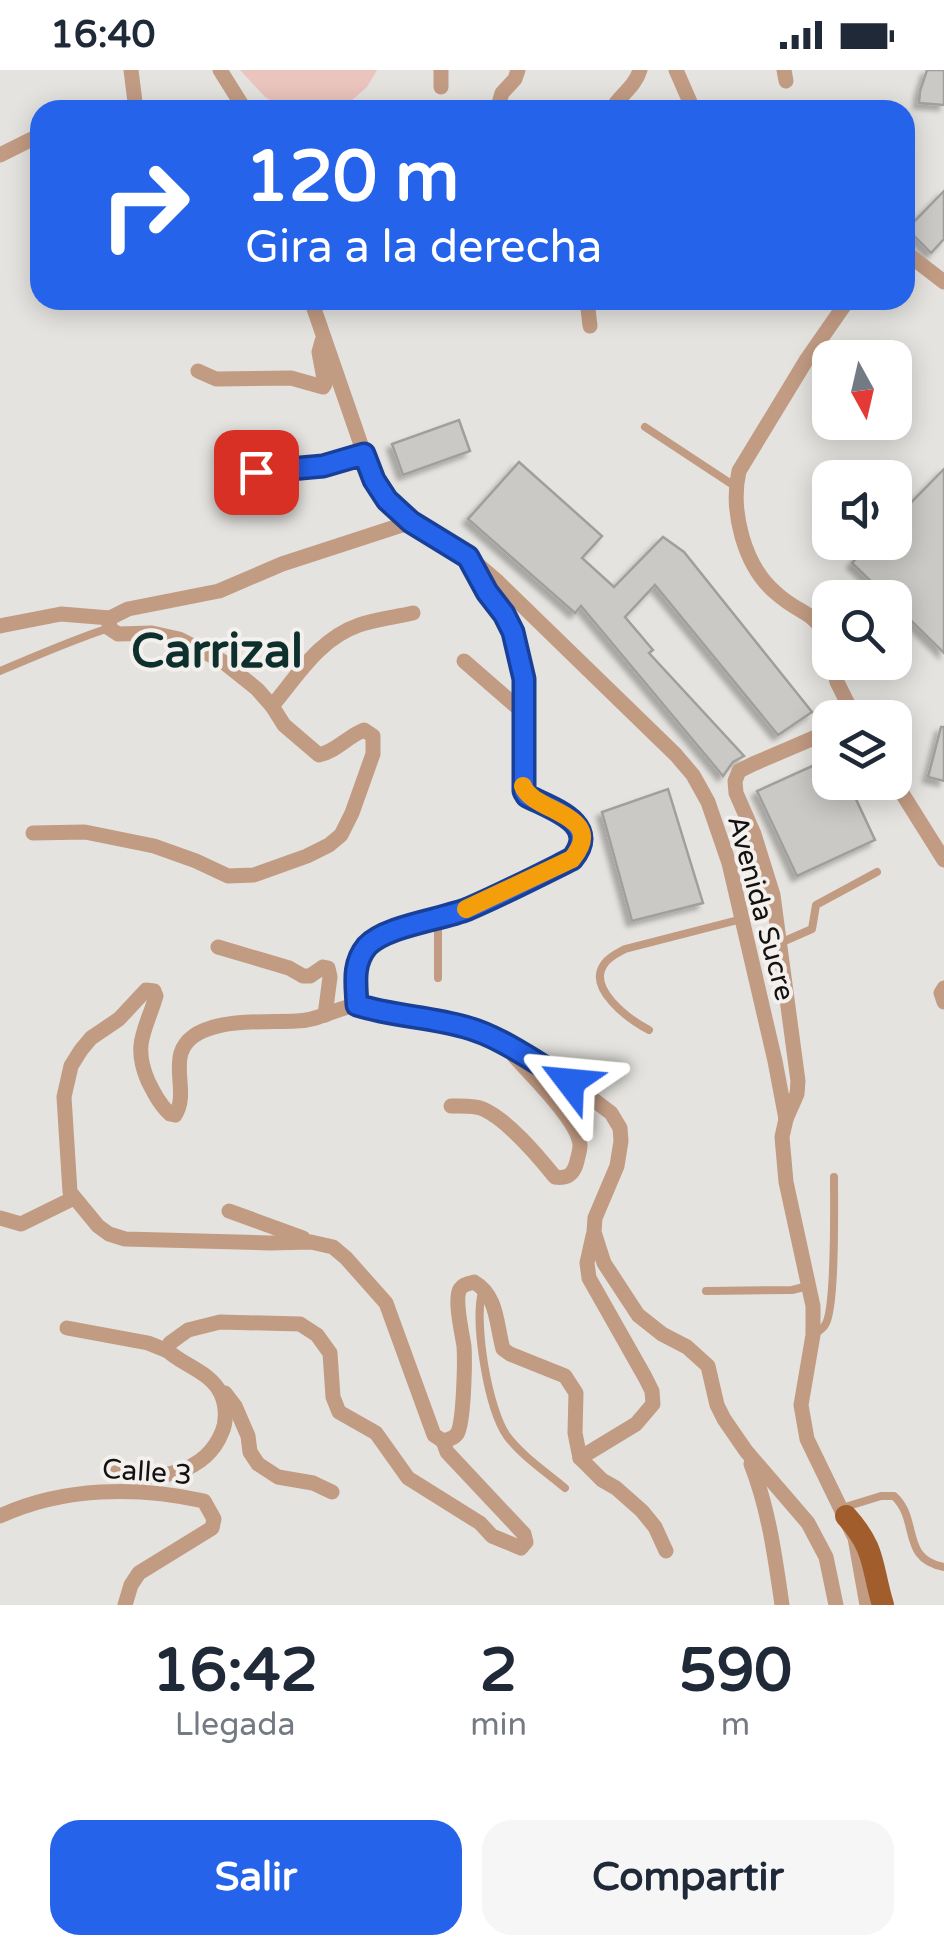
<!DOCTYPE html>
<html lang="es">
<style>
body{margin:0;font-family:"Varela Round",sans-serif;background:#f6f6f7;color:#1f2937;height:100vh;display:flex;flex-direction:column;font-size:38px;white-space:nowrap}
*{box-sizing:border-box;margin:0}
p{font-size:32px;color:#747a83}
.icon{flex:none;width:55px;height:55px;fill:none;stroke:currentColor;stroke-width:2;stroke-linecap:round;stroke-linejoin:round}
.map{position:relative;height:1535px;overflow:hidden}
.drawer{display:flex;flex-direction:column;background:#fff;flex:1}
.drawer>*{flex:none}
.hud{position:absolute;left:30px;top:30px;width:885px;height:210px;border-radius:30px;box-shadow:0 5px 25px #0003;background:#2563eb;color:#fff;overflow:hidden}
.needle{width:65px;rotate:172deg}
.tools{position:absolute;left:812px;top:270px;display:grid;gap:20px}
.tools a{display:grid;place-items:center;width:100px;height:100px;border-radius:20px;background:#fff;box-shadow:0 5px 25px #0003;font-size:50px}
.pin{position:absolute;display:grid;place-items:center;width:85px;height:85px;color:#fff;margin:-42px;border-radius:20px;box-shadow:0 5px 15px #0006}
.me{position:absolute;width:110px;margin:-55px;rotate:299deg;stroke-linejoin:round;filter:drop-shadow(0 0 8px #0008)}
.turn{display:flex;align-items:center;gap:35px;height:210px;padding:0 50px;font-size:45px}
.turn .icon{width:130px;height:130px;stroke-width:2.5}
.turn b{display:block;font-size:70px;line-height:85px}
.eta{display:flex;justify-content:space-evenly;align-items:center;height:170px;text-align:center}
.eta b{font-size:60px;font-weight:800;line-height:70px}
.cta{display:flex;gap:20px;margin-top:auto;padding:20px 50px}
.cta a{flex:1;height:115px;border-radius:30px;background:#2563eb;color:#fff;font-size:40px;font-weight:800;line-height:115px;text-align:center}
.cta a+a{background:#f6f6f7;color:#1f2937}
.status{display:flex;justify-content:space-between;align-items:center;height:70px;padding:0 50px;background:#fff;direction:ltr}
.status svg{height:28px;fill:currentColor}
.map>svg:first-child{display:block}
.green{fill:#eac4bd}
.building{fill:#cac9c5;stroke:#a09f9c;stroke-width:2.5;filter:url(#shadow)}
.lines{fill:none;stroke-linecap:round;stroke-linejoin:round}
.lane{stroke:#c29b83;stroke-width:8}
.street{stroke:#c29b83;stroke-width:15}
.primary{stroke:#a15d2c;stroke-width:22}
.route-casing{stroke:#184099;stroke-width:25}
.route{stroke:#2563eb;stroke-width:18}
.slow{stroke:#f59e0b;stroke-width:18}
.labels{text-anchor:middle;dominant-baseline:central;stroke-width:8;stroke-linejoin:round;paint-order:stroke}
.street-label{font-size:28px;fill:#131211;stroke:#f3f0ed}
.town-label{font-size:48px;font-weight:bold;fill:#0e302c;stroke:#f3f0ed}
</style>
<div class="status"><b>16:40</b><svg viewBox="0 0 49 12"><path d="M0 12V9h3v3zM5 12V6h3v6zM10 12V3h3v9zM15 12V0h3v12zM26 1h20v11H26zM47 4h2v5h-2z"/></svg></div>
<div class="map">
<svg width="944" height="1535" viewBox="0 0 944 1535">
<defs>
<filter id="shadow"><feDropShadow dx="-5" dy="5" stdDeviation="2.5" flood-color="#0004"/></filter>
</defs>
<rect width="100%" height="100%" fill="#e5e3df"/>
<path class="green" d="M 240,0 L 377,0 L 367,17 L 351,31 L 280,36 L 265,27 Z"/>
<g class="building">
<path d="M 927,0 L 944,0 L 944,35 L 919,33 L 920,21 Z"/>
<path d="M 944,121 L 944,169 L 931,183 L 907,159 Z"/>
<path d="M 459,350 L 470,381 L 403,405 L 392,374 Z"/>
<path d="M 519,392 L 602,466 L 582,488 L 614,517 L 663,467 L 684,482 L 812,642 L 778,665 L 655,515 L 625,547 L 653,580 L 649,583 L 744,686 L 733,692 L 723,706 L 581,536 L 575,543 L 468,449 Z"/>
<path d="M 944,399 L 944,583 L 896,536 L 895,528 L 888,528 L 852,493 L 872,472 L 895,472 L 895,449 Z"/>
<path d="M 941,657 L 944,657 L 944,711 L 928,707 Z"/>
<path d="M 830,688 L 830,712 L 848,712 L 875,770 L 797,806 L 757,721 Z"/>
<path d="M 668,719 L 703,833 L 632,851 L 602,742 Z"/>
</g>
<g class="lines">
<g class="lane">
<path d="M 645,357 L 736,417"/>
<path d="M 0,601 C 36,586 72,570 109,558"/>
<path d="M 780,873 L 812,859 L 816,835 L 877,802"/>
<path d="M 438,908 L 438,849"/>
<path d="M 649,960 C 630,950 585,918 605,893 C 610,886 618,883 625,879 L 742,849"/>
<path d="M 706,1221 L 792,1220 L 808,1216"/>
<path d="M 482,1222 C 474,1254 488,1339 507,1366 C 522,1386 546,1402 565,1418"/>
<path d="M 813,1265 C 817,1262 822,1260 825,1255 C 836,1240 834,1132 834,1107"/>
<path d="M 842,1438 L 881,1426 L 894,1426 C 920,1450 900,1489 944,1497"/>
</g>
<g class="street">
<path d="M 131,0 L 136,40"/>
<path d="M 220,0 L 245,40"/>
<path d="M 676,0 L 690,32 L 689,40"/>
<path d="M 784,0 L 786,11"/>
<path d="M 441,17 L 441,0"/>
<path d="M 497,40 L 502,23 L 515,9 L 518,0"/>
<path d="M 611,40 C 620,25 635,17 640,0"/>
<path d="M 0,85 L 40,65"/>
<path d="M 905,182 L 944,212"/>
<path d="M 311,230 L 368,395 L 387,430 L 411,452 L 469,487 L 497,511 L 676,685 L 693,705 L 708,732 L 729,793 L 775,991 L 786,1049 L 782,1067 L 786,1112 L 813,1236 L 813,1265 L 801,1335 L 807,1369 L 855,1468 L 867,1535"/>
<path d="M 587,230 L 590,256"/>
<path d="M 198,301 L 216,309 L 291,308 L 323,317 L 325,314 L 319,282 L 322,271"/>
<path d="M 224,407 L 323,396 L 364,384"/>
<path d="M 469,487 L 476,504 L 513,562 L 524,609 L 524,721 L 527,726 C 553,739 601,753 573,789 C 534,808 494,830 453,844 C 426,854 388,854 367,876 C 352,893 356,913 357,935 L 378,942 L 465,957 L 501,972 L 570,1012 L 611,1043 L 620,1058 L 621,1071 L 617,1096 L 595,1148 L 594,1162 L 604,1193 L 638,1245 L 662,1264 L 687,1277 L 708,1296 L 717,1335 L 724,1349 L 746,1381 L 808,1453 L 826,1487 L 836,1535"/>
<path d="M 0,556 L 61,544 L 110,548"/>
<path d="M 830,584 C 818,537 806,550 776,523 C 744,496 730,441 739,401 L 807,289 L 848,230"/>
<path d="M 464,591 L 525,644"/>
<path d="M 832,592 L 837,612 L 855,648"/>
<path d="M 272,636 C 298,605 319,569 359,555 C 376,549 396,547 413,543"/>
<path d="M 895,712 L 944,790"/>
<path d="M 33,763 L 85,762 L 154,776 L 196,791 L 228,806 L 254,805 L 307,786 L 329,775 L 341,765 L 352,743 L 373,684 L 373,666 L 364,660 C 348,666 337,681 319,685 L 284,655 L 272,636 L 257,619 L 222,591 L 179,569 L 152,563 L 118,564 L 109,558 L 110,548 L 128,539 L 219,521 L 282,494 L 411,452"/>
<path d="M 218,877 L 289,898 L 303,906 L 310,906 L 323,897 L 328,898 L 330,907 L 325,945"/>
<path d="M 944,918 L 941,923 L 944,932"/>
<path d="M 357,935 C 336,938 318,951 296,951 C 266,953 193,945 181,983 C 175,1003 187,1027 175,1045 L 170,1044 C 160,1035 154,1023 148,1011 C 132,974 146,960 156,926 L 154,921 L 146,920 L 119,949 L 91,968 L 81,980 L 71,996 L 64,1027 L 70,1122 L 98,1156 L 109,1164 L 125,1169 L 270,1173 L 311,1172 L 333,1177 L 346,1188 L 386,1233 L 434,1365 L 443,1371 C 449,1369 452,1370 457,1364 C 464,1353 465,1291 464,1276 C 462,1263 454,1229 460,1219 C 463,1214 468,1214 474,1212 C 498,1226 496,1254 503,1279 L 510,1284 L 565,1306 L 576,1323 L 575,1363 L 580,1388 L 602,1410 L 616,1418 L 642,1441 L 655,1457 L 666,1481"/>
<path d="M 451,1036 C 462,1036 474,1035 483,1039 C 508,1050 538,1086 555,1107 C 568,1109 574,1104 577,1091 C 578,1086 580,1081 580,1075 C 579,1052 531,1005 514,986"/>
<path d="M 786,1049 L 797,1024 L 798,1011 L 773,825 L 754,764 L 736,723 L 735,711 L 739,701 L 753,694 L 830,661"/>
<path d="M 229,1141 L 303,1168"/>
<path d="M 0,1148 L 21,1154 L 74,1128"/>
<path d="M 67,1258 L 148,1273 L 168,1281"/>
<path d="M 225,1323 L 235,1336 L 248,1366 L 250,1382 L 258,1394 L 278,1407 L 313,1413 L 332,1422"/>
<path d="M 580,1388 L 636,1354 L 653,1334 L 652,1321 L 645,1307 L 589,1208 L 587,1193 L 593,1166"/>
<path d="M 751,1394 C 769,1440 775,1487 782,1535"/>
<path d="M 117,1402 C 156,1413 206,1403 222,1362 C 227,1351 226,1335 221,1324 C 211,1302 184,1296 168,1281 L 170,1273 L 188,1260 L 220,1252 L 300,1254 L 317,1265 L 330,1283 L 333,1327 L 339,1342 L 376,1363 L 408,1408 L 480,1453 L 492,1466 L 521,1478 L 526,1472 L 524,1464 L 447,1382 L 443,1371"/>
<path d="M 0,1446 C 63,1417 137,1416 204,1431 L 214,1449 L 212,1458 L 139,1503 L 131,1515 L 125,1535"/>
</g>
<path class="primary" d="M 846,1446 C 876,1479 871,1495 883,1535"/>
</g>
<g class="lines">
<g class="route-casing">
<path id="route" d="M 256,402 L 323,396 L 364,384 L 374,410 L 387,430 L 411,452 L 468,487 L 487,522 L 504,544 L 513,562 L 524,609 L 524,721 L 527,726 C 553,739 601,754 572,789 C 538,806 503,824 468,839 C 440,850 386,856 367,876 C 352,894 356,914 357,935 C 392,946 429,947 465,957 C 502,967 535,993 570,1012"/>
</g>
<use href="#route" class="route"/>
<path class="slow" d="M 466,839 L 572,789 C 609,744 533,743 523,716"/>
</g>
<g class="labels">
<g class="street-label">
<text transform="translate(761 838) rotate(75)">Avenida Sucre</text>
<text transform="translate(147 1402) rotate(4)">Calle 3</text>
</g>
<g class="town-label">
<text x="217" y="582">Carrizal</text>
</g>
</g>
</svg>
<div class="tools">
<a><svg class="needle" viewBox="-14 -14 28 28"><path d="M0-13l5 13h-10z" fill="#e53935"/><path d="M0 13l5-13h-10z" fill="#747a83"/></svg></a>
<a><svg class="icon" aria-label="sound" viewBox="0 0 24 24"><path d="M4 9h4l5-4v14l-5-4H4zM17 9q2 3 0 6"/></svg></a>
<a><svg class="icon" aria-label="search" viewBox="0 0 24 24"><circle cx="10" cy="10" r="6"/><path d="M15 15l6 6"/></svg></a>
<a><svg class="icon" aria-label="layers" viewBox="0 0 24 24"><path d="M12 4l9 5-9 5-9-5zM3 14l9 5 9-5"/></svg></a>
</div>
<div class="pin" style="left:256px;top:402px;background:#d93025"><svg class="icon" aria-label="arrive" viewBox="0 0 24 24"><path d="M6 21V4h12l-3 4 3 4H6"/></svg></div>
<svg class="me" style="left:570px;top:1012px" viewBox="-20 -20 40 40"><path d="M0-17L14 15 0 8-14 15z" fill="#2563eb" stroke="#fff" stroke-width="4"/></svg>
<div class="hud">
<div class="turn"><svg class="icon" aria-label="right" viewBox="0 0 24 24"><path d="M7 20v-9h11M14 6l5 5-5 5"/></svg><div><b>120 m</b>Gira a la derecha</div></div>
</div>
</div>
<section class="drawer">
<div class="eta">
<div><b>16:42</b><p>Llegada</p></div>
<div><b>2</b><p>min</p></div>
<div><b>590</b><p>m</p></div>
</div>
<div class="cta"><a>Salir</a><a>Compartir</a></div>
</section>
